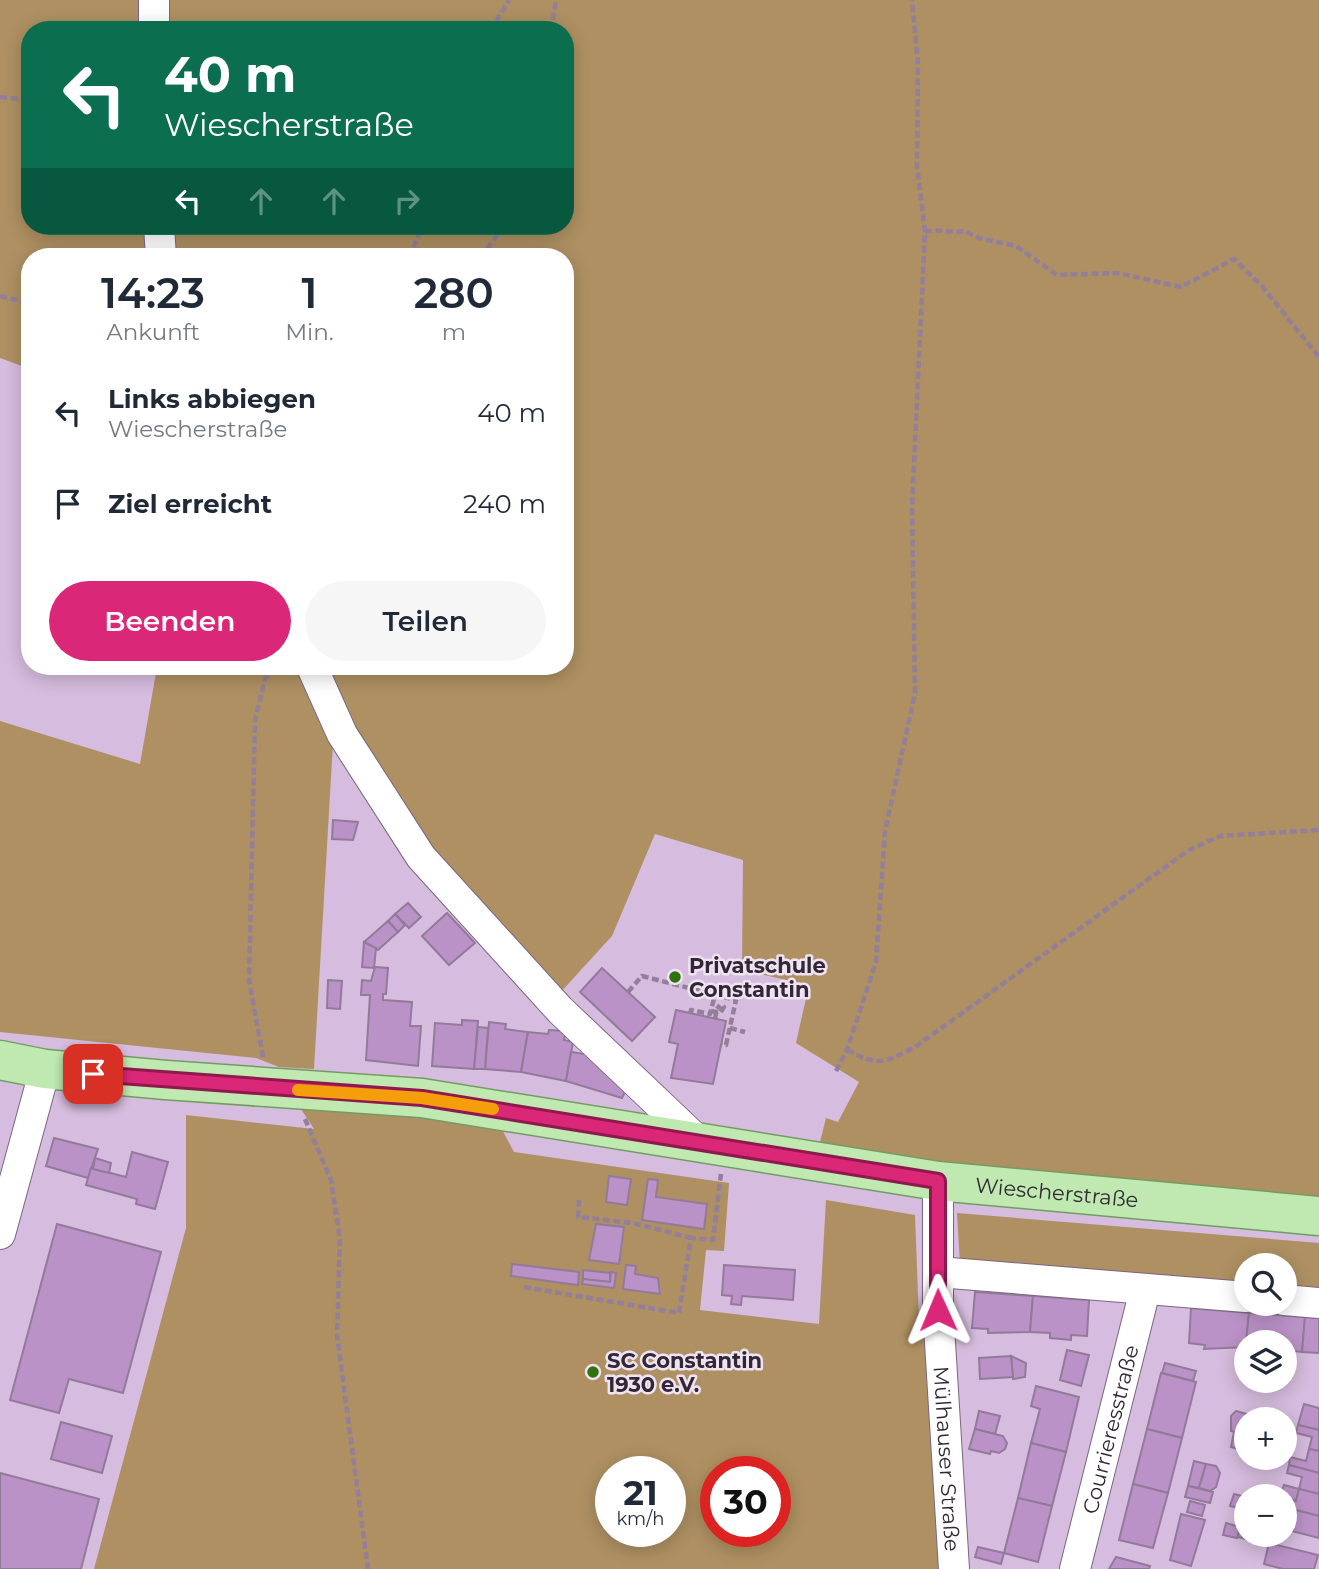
<!DOCTYPE html>
<html lang="de">
<meta charset="utf-8">
<style>
body{margin:0;font-family:Montserrat,sans-serif;background:#f6f6f7;color:#1f2937;height:100vh;display:flex;flex-direction:column;font-size:26px;white-space:nowrap}
*{box-sizing:border-box;margin:0}
p{font-size:23px;color:#747a83}
.icon{flex:none;width:38px;height:38px;fill:none;stroke:currentColor;stroke-width:2;stroke-linecap:round;stroke-linejoin:round}
.map{position:relative;flex:1;overflow:hidden}
.panel{position:absolute;left:21px;top:248px;width:553px;height:427px;display:flex;flex-direction:column;background:#fff;border-radius:28px;box-shadow:0 4px 18px #0003}
.panel>*{flex:none}
.guide{position:absolute;left:21px;top:21px;width:553px;height:214px;border-radius:28px;box-shadow:0 4px 18px #0003;background:#0b6e4f;color:#fff;overflow:hidden}
.controls{position:absolute;left:1234px;top:1253px;display:grid;gap:14px}
.controls a{display:grid;place-items:center;width:63px;height:63px;border-radius:50%;background:#fff;box-shadow:0 4px 18px #0003;font-size:35px}
.speed{position:absolute;left:595px;top:1456px;display:flex;gap:14px;font-size:35px;font-weight:700;text-align:center}
.speed>*{display:grid;place-content:center;width:91px;height:91px;border-radius:50%;background:#fff;box-shadow:0 4px 18px #0003;line-height:1}
.speed small{font-size:18px;font-weight:400}
.speed .limit{border:10px solid #d22;background:#fff;color:#111}
.pin{position:absolute;display:grid;place-items:center;width:60px;height:60px;color:#fff;margin:-30px;border-radius:14px;box-shadow:0 4px 10px #0006}
.me{position:absolute;width:77px;margin:-38px;rotate:359deg;stroke-linejoin:round;filter:drop-shadow(0 0 5px #0008)}
.turn{display:flex;align-items:center;gap:24px;height:147px;padding:0 28px;font-size:32px}
.turn .icon{width:91px;height:91px;stroke-width:2.5}
.turn b{display:block;font-size:49px;line-height:60px}
.lanes{display:flex;align-items:center;height:66px;padding:0 28px;background:#0003;justify-content:center;gap:35px;direction:ltr}
.lanes .off{opacity:.35}
.eta{display:flex;justify-content:space-evenly;align-items:center;height:119px;text-align:center}
.eta b{font-size:42px;font-weight:600;line-height:49px}
.primary-button{display:flex;gap:14px;margin-top:auto;padding:14px 28px}
.primary-button a{flex:1;height:80px;border-radius:42px;background:#db2777;color:#fff;font-size:28px;font-weight:600;line-height:80px;text-align:center}
.primary-button a+a{background:#f6f6f7;color:#1f2937}
ul{padding:0;list-style:none}
li{display:flex;align-items:center;gap:21px;height:91px;padding:0 28px}
li div{flex:1}
li b{display:block;font-size:26px}
li em{font-style:normal}
.map>svg:first-child{display:block}
.green{fill:#ae9062;fill-rule:evenodd}
.building{fill:#bb92c7;stroke:#927a99;stroke-width:2}
.lines{fill:none;stroke-linecap:round;stroke-linejoin:round}
.minor-casing{stroke:#7c6483;stroke-width:32}
.major-casing{stroke:#729c62;stroke-width:41}
.path{stroke:#937f99;stroke-width:4.5;stroke-dasharray:7 3.5;stroke-linecap:butt}
.minor{stroke:#fff;stroke-width:30}
.major{stroke:#bfe9b0;stroke-width:38}
.path-bridge{stroke:#937f99;stroke-width:4.5;stroke-dasharray:7 3.5;stroke-linecap:butt}
.route-casing{stroke:#8e194d;stroke-width:18}
.route{stroke:#db2777;stroke-width:12}
.slow{stroke:#f59e0b;stroke-width:12}
.poi-dot{fill:#30720d;stroke:#efe2f3;stroke-width:2.5}
.labels{text-anchor:middle;dominant-baseline:central;stroke-width:5;stroke-linejoin:round;paint-order:stroke}
.poi-label{font-size:21px;font-weight:bold;fill:#322835;stroke:#efe2f3;text-anchor:start}
.street-label{font-size:21px;fill:#322835;stroke:#efe2f3}
</style>
<div class="map">
<svg width="1319" height="1569" viewBox="0 0 1319 1569">
<rect width="100%" height="100%" fill="#d6bcde"/>
<g class="green">
<path d="M 0,0 L 1319,0 L 1319,1197 L 965,1165 L 820,1142 L 826,1118 L 838,1122 L 859,1082 L 796,1043 L 809,985 L 742,970 L 743,860 L 655,834 L 612,936 L 559,994 L 425,853 L 334,726 L 314,1069 L 279,1067 L 256,1058 L 0,1032 L 0,721 L 140,764 L 157,667 L 565,667 L 565,257 L 176,257 L 174,226 L 565,226 L 565,30 L 30,30 L 30,226 L 149,226 L 149,257 L 30,257 L 30,369 L 0,358 Z"/>
<path d="M 301,1109 L 432,1117 L 500,1126 L 514,1152 L 729,1183 L 724,1251 L 706,1250 L 700,1310 L 819,1324 L 826,1200 L 915,1215 L 919,1321 L 926,1322 L 941,1569 L 94,1569 L 186,1228 L 186,1115 L 314,1129 ZM 611,1472 L 670,1472 L 670,1531 L 611,1531 ZM 716,1472 L 775,1472 L 775,1531 L 716,1531 Z"/>
<path d="M 957,1213 L 1319,1243 L 1319,1294 L 1285,1292 L 1284,1265 L 1246,1265 L 1246,1289 L 960,1265 Z"/>
</g>
<g class="building">
<path d="M 333,820 L 358,822 L 353,840 L 332,839 Z"/>
<path d="M 408,903 L 421,917 L 409,928 L 395,914 Z"/>
<path d="M 447,913 L 475,943 L 449,965 L 422,936 Z"/>
<path d="M 395,914 L 405,925 L 398,932 L 388,921 Z"/>
<path d="M 388,921 L 398,932 L 378,950 L 364,942 Z"/>
<path d="M 364,942 L 376,948 L 374,968 L 362,967 Z"/>
<path d="M 375,967 L 388,968 L 386,994 L 383,994 L 383,1000 L 412,1002 L 410,1026 L 421,1026 L 418,1066 L 366,1060 L 370,995 L 361,995 L 362,980 L 371,981 Z"/>
<path d="M 602,968 L 655,1017 L 632,1041 L 580,992 Z"/>
<path d="M 328,980 L 342,981 L 340,1009 L 327,1008 Z"/>
<path d="M 676,1010 L 726,1021 L 713,1084 L 671,1078 L 678,1044 L 669,1042 Z"/>
<path d="M 462,1020 L 478,1021 L 474,1069 L 432,1066 L 435,1023 L 462,1025 Z"/>
<path d="M 489,1022 L 506,1024 L 505,1029 L 528,1032 L 521,1072 L 485,1069 Z"/>
<path d="M 478,1027 L 488,1028 L 485,1069 L 474,1069 Z"/>
<path d="M 549,1030 L 566,1031 L 564,1040 L 573,1042 L 566,1081 L 521,1072 L 528,1032 L 548,1034 Z"/>
<path d="M 587,1046 L 629,1083 L 622,1098 L 566,1081 L 571,1052 L 584,1054 Z"/>
<path d="M 54,1138 L 98,1149 L 88,1178 L 46,1166 Z"/>
<path d="M 132,1152 L 168,1162 L 155,1209 L 136,1204 L 137,1199 L 86,1185 L 91,1168 L 126,1177 Z"/>
<path d="M 95,1158 L 111,1163 L 109,1173 L 93,1169 Z"/>
<path d="M 609,1176 L 631,1179 L 627,1205 L 606,1202 Z"/>
<path d="M 648,1179 L 658,1180 L 656,1197 L 707,1204 L 704,1229 L 642,1220 Z"/>
<path d="M 57,1224 L 161,1252 L 123,1393 L 69,1379 L 59,1413 L 10,1400 Z"/>
<path d="M 596,1224 L 624,1227 L 619,1264 L 589,1260 Z"/>
<path d="M 512,1264 L 579,1272 L 578,1285 L 511,1276 Z"/>
<path d="M 626,1265 L 636,1266 L 635,1274 L 658,1278 L 660,1294 L 623,1289 Z"/>
<path d="M 724,1265 L 795,1270 L 793,1300 L 742,1296 L 741,1305 L 731,1304 L 732,1296 L 722,1295 Z"/>
<path d="M 583,1270 L 610,1273 L 610,1282 L 583,1279 Z"/>
<path d="M 611,1272 L 616,1273 L 614,1288 L 582,1284 L 583,1279 L 610,1282 Z"/>
<path d="M 975,1292 L 1033,1296 L 1030,1332 L 988,1333 L 988,1329 L 972,1328 Z"/>
<path d="M 1033,1296 L 1089,1300 L 1087,1336 L 1071,1335 L 1071,1340 L 1050,1338 L 1050,1333 L 1030,1332 Z"/>
<path d="M 1191,1308 L 1249,1313 L 1246,1347 L 1204,1349 L 1205,1345 L 1189,1343 Z"/>
<path d="M 1249,1313 L 1305,1317 L 1302,1352 L 1284,1350 L 1284,1342 L 1246,1342 Z"/>
<path d="M 1305,1317 L 1319,1318 L 1319,1353 L 1302,1352 Z"/>
<path d="M 1067,1350 L 1089,1355 L 1081,1386 L 1060,1380 Z"/>
<path d="M 1011,1356 L 1026,1363 L 1025,1377 L 1013,1379 Z"/>
<path d="M 1011,1356 L 1013,1377 L 980,1379 L 979,1358 Z"/>
<path d="M 1165,1363 L 1196,1371 L 1193,1381 L 1162,1373 Z"/>
<path d="M 1161,1373 L 1196,1382 L 1182,1438 L 1147,1429 Z"/>
<path d="M 1036,1386 L 1079,1397 L 1066,1452 L 1031,1443 L 1040,1409 L 1031,1406 Z"/>
<path d="M 1304,1404 L 1319,1408 L 1319,1430 L 1298,1425 Z"/>
<path d="M 979,1411 L 1000,1416 L 995,1434 L 975,1429 Z"/>
<path d="M 1236,1411 L 1254,1416 L 1253,1419 L 1246,1419 L 1246,1435 L 1231,1431 L 1231,1416 Z"/>
<path d="M 61,1422 L 112,1436 L 102,1473 L 51,1459 Z"/>
<path d="M 1298,1425 L 1319,1430 L 1319,1451 L 1309,1449 L 1312,1437 L 1296,1433 Z"/>
<path d="M 975,1429 L 1003,1436 L 1007,1443 L 1005,1449 L 999,1453 L 991,1451 L 990,1454 L 969,1449 Z"/>
<path d="M 1147,1429 L 1182,1438 L 1168,1493 L 1133,1484 Z"/>
<path d="M 1234,1432 L 1246,1435 L 1244,1451 L 1231,1447 Z"/>
<path d="M 1031,1443 L 1066,1452 L 1052,1506 L 1018,1498 Z"/>
<path d="M 1309,1449 L 1319,1451 L 1319,1473 L 1289,1465 L 1290,1457 L 1306,1461 Z"/>
<path d="M 1194,1461 L 1206,1464 L 1199,1488 L 1188,1486 Z"/>
<path d="M 1206,1464 L 1216,1466 L 1220,1473 L 1216,1487 L 1210,1491 L 1199,1488 Z"/>
<path d="M 1289,1465 L 1319,1473 L 1319,1494 L 1299,1489 L 1302,1477 L 1287,1473 Z"/>
<path d="M 0,1473 L 99,1499 L 81,1569 L 0,1569 Z"/>
<path d="M 1133,1484 L 1168,1493 L 1153,1548 L 1119,1540 Z"/>
<path d="M 1284,1485 L 1299,1489 L 1296,1501 L 1280,1496 Z"/>
<path d="M 1188,1486 L 1213,1492 L 1210,1503 L 1185,1497 Z"/>
<path d="M 1299,1489 L 1319,1494 L 1319,1516 L 1284,1507 L 1284,1498 L 1296,1501 Z"/>
<path d="M 1234,1494 L 1246,1497 L 1243,1509 L 1230,1506 Z"/>
<path d="M 1018,1498 L 1052,1506 L 1038,1562 L 1004,1553 Z"/>
<path d="M 1190,1501 L 1205,1505 L 1202,1516 L 1187,1512 Z"/>
<path d="M 1284,1507 L 1319,1516 L 1319,1538 L 1284,1529 Z"/>
<path d="M 1181,1514 L 1205,1520 L 1191,1566 L 1170,1560 Z"/>
<path d="M 1226,1523 L 1240,1527 L 1237,1538 L 1223,1535 Z"/>
<path d="M 1240,1527 L 1246,1528 L 1246,1535 L 1259,1535 L 1257,1542 L 1238,1537 Z"/>
<path d="M 1269,1543 L 1318,1555 L 1314,1569 L 1283,1569 L 1264,1564 Z"/>
<path d="M 978,1547 L 1004,1553 L 1001,1564 L 975,1557 Z"/>
<path d="M 1116,1557 L 1150,1566 L 1149,1569 L 1109,1569 Z"/>
</g>
<g class="lines">
<g class="minor-casing">
<g id="minor">
<path d="M 154,30 L 154,0"/>
<path d="M 159,226 L 161,257"/>
<path d="M 312,667 L 342,734 L 421,857 L 560,1010 L 697,1140"/>
<path id="s1" d="M 938,1181 L 938,1310 L 954,1569"/>
<path d="M 0,1234 L 45,1069"/>
<path d="M 938,1272 L 1246,1297"/>
<path d="M 1284,1300 L 1319,1303"/>
<path id="s2" d="M 1075,1569 L 1145,1290"/>
</g>
</g>
<g class="major-casing">
<g id="major">
<path id="s3" d="M 0,1060 L 45,1069 L 166,1080 L 422,1098 L 938,1181 L 1319,1216"/>
</g>
</g>
<g class="path">
<path d="M 491,30 L 509,0"/>
<path d="M 551,30 L 556,0"/>
<path d="M 0,97 L 30,100"/>
<path d="M 925,232 C 940,228 951,234 965,231 L 979,238 L 1016,246 L 1057,275 L 1118,273 L 1181,287 L 1234,259 L 1262,286 L 1319,357"/>
<path d="M 409,257 L 423,226"/>
<path d="M 481,257 L 504,226"/>
<path d="M 0,296 L 30,303"/>
<path d="M 628,992 L 642,976 L 736,1000 L 726,1045 L 721,1044"/>
<path d="M 711,1011 L 720,1013 L 724,1007 L 720,1005 L 717,1009"/>
<path d="M 690,1014 L 691,1010 L 710,1014 L 715,995"/>
<path d="M 730,1028 L 745,1032"/>
<path d="M 847,1050 C 880,1067 883,1063 915,1047 L 1189,850 L 1220,836 L 1319,830"/>
<path d="M 263,1057 L 249,980 L 255,720 L 265,679 L 276,667"/>
<path d="M 836,1071 L 847,1050 L 876,962 L 885,831 L 915,693 L 912,507 L 925,232 L 917,166 L 918,63 L 912,0"/>
<path d="M 305,1119 L 331,1180 L 340,1239 L 337,1335 L 368,1569"/>
<path d="M 579,1200 L 578,1217 L 633,1223 L 691,1238"/>
<path d="M 524,1287 L 679,1313 L 691,1238 L 713,1240 L 721,1174"/>
</g>
<use href="#minor" class="minor"/>
<use href="#major" class="major"/>
<path class="path-bridge" d="M 715,1019 L 717,1009"/>
</g>
<g class="lines">
<g class="route-casing">
<path id="route" d="M 93,1074 L 422,1098 L 938,1181 L 938,1310"/>
</g>
<use href="#route" class="route"/>
<path class="slow" d="M 298,1090 L 422,1098 L 493,1109"/>
</g>
<g class="poi-dot">
<circle cx="675" cy="977" r="7"/>
<circle cx="593" cy="1372" r="7"/>
</g>
<g class="labels">
<g class="poi-label">
<text x="689" y="965">Privatschule<tspan x="689" dy="24">Constantin</tspan></text>
<text x="607" y="1360">SC Constantin<tspan x="607" dy="24">1930 e.V.</tspan></text>
</g>
<g class="street-label">
<text stroke="none"><textPath href="#s3" startOffset="1066">Wiescherstraße</textPath></text>
<text stroke="none"><textPath href="#s2" startOffset="144">Courrieresstraße</textPath></text>
<text stroke="none"><textPath href="#s1" startOffset="278">Mülhauser Straße</textPath></text>
</g>
</g>
</svg>
<div class="controls">
<a><svg class="icon" aria-label="search" viewBox="0 0 24 24"><circle cx="10" cy="10" r="6"/><path d="M15 15l6 6"/></svg></a>
<a><svg class="icon" aria-label="layers" viewBox="0 0 24 24"><path d="M12 4l9 5-9 5-9-5zM3 14l9 5 9-5"/></svg></a>
<a>+</a>
<a>−</a>
</div>
<div class="speed"><div>21<small>km/h</small></div><div class="limit">30</div></div>
<div class="pin" style="left:93px;top:1074px;background:#d93025"><svg class="icon" aria-label="arrive" viewBox="0 0 24 24"><path d="M6 21V4h12l-3 4 3 4H6"/></svg></div>
<svg class="me" style="left:938px;top:1310px" viewBox="-20 -20 40 40"><path d="M0-17L14 15 0 8-14 15z" fill="#db2777" stroke="#fff" stroke-width="4"/></svg>
<div class="guide">
<div class="turn"><svg class="icon" aria-label="left" viewBox="0 0 24 24"><path d="M17 20v-9H6M10 6l-5 5 5 5"/></svg><div><b>40 m</b>Wiescherstraße</div></div>
<div class="lanes"><svg class="icon" aria-label="left" viewBox="0 0 24 24"><path d="M17 20v-9H6M10 6l-5 5 5 5"/></svg><svg class="icon off" aria-label="ahead" viewBox="0 0 24 24"><path d="M12 20V5M6 11l6-6 6 6"/></svg><svg class="icon off" aria-label="ahead" viewBox="0 0 24 24"><path d="M12 20V5M6 11l6-6 6 6"/></svg><svg class="icon off" aria-label="right" viewBox="0 0 24 24"><path d="M7 20v-9h11M14 6l5 5-5 5"/></svg></div>
</div>
<section class="panel">
<div class="eta">
<div><b>14:23</b><p>Ankunft</p></div>
<div><b>1</b><p>Min.</p></div>
<div><b>280</b><p>m</p></div>
</div>
<ul>
<li><svg class="icon" aria-label="left" viewBox="0 0 24 24"><path d="M17 20v-9H6M10 6l-5 5 5 5"/></svg><div><b>Links abbiegen</b><p>Wiescherstraße</p></div><em>40 m</em></li>
<li><svg class="icon" aria-label="arrive" viewBox="0 0 24 24"><path d="M6 21V4h12l-3 4 3 4H6"/></svg><div><b>Ziel erreicht</b></div><em>240 m</em></li>
</ul>
<div class="primary-button"><a>Beenden</a><a>Teilen</a></div>
</section>
</div>
